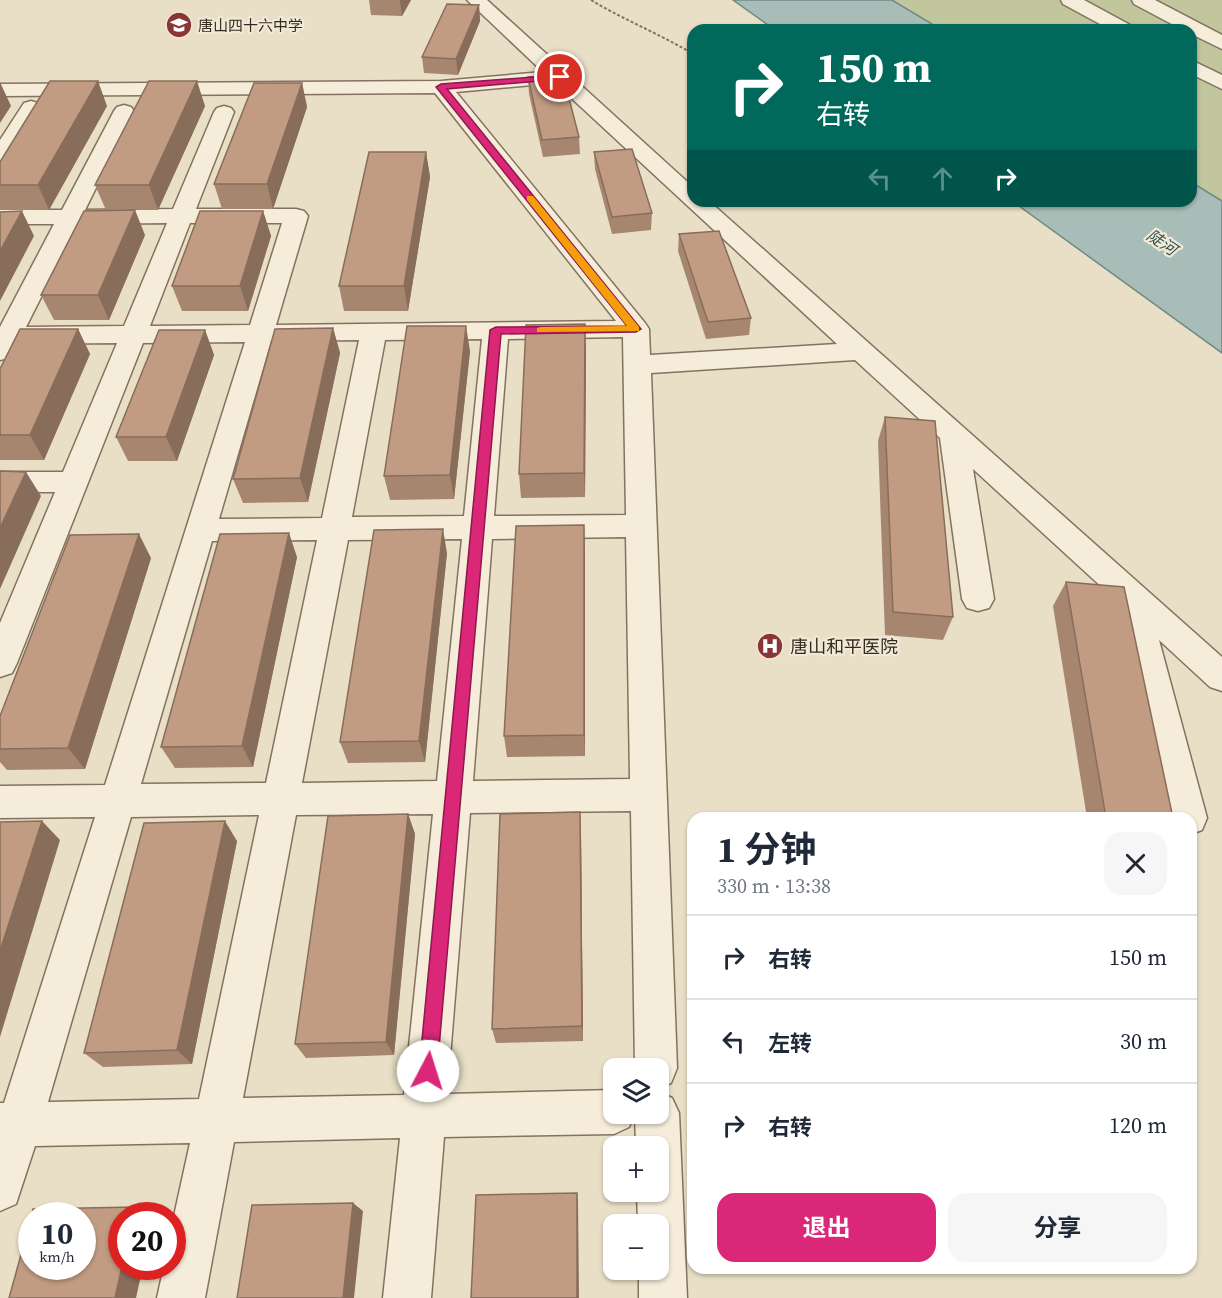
<!DOCTYPE html>
<html lang="zh">
<meta charset="utf-8">
<style>
body{margin:0;font-family:"Source Serif 4","Noto Sans SC",serif;background:#f6f6f7;color:#1f2937;height:100vh;display:flex;flex-direction:column;font-size:22px;white-space:nowrap}
*{box-sizing:border-box;margin:0}
p{font-size:20px;color:#747a83}
.icon{flex:none;width:33px;height:33px;fill:none;stroke:currentColor;stroke-width:2;stroke-linecap:round;stroke-linejoin:round}
.map{position:relative;flex:1;overflow:hidden}
.drawer{position:absolute;left:687px;top:812px;width:510px;height:462px;display:flex;flex-direction:column;background:#fff;border-radius:18px;box-shadow:0 2px 4px #0004}
.drawer>*{flex:none}
.guide{position:absolute;left:687px;top:24px;width:510px;height:183px;border-radius:18px;box-shadow:0 2px 4px #0004;background:#00695c;color:#fff;overflow:hidden}
.buttons{position:absolute;left:603px;top:1058px;display:grid;gap:12px}
.buttons a{display:grid;place-items:center;width:66px;height:66px;border-radius:12px;background:#fff;box-shadow:0 2px 4px #0004;font-size:30px}
.speed{position:absolute;left:18px;top:1202px;display:flex;gap:12px;font-size:30px;font-weight:700;text-align:center}
.speed>*{display:grid;place-content:center;width:78px;height:78px;border-radius:50%;background:#fff;box-shadow:0 2px 4px #0004;line-height:1}
.speed small{font-size:15px;font-weight:400}
.speed .limit{border:9px solid #d22;background:#fff;color:#111}
.pin{position:absolute;display:grid;place-items:center;width:51px;height:51px;color:#fff;margin:-26px;border:3px solid #fff;border-radius:50%;box-shadow:0 2px 6px #0007}
.me{position:absolute;width:66px;margin:-33px;rotate:5deg;stroke-linejoin:round;filter:drop-shadow(0 0 4px #0008)}
.turn{display:flex;align-items:center;gap:21px;height:126px;padding:0 30px;font-size:27px}
.turn .icon{width:78px;height:78px;stroke-width:2.5}
.turn b{display:block;font-size:42px;line-height:51px}
.lanes{display:flex;align-items:center;height:57px;padding:0 30px;background:#0003;justify-content:center;gap:30px;direction:ltr}
.lanes .off{opacity:.35}
.round{display:grid;place-items:center;flex:none;width:63px;height:63px;border-radius:18px;background:#f6f6f7}
.summary{display:flex;align-items:center;justify-content:space-between;height:102px;padding:0 30px}
h1{font-size:36px;font-weight:700;line-height:45px}
.cta{display:flex;gap:12px;margin-top:auto;padding:12px 30px}
.cta a{flex:1;height:69px;border-radius:18px;background:#db2777;color:#fff;font-size:24px;font-weight:700;line-height:69px;text-align:center}
.cta a+a{background:#f6f6f7;color:#1f2937}
ul{padding:0;list-style:none}
li{display:flex;align-items:center;gap:18px;height:84px;padding:0 30px;border-top:2px solid #e0e1e3}
li div{flex:1}
li b{display:block;font-size:22px}
li em{font-style:normal}
.map>svg:first-child{display:block}
.green{fill:#c1c69d}
.water{fill:#a8bdb7;stroke:#708b84;stroke-width:1.5}
.lines{fill:none;stroke-linecap:round;stroke-linejoin:round}
.minor-casing{stroke:#83725f;stroke-width:3}
.path{stroke:#83725f;stroke-width:2;stroke-dasharray:3 2;stroke-linecap:butt}
.minor{fill:#f5ecda;fill-rule:evenodd}
.wall{fill:#a78670}
.shaded-wall{fill:#886d5b}
.building{fill:#c29c82;stroke:#886d5b;stroke-width:1.5}
.route{fill:#db2777;stroke:#8e194d;stroke-width:1.5}
.slow{fill:#f59e0b}
.labels{text-anchor:middle;dominant-baseline:central;stroke-width:4.5;stroke-linejoin:round;paint-order:stroke}
.far-poi-label{font-size:15px;fill:#352a21;stroke:#f1e9d6;text-anchor:start}
.far-water-label{font-size:16px;font-style:italic;fill:#325350;stroke:#f1e9d6}
.poi-label{font-size:18px;fill:#352a21;stroke:#f1e9d6;text-anchor:start}
</style>
<div class="map">
<svg width="1222" height="1298" viewBox="0 0 1222 1298">
<rect width="100%" height="100%" fill="#e9dfc7"/>
<path class="green" d="M 892,0 L 1222,0 L 1222,201 L 1191,182 L 1191,30 L 942,30 Z"/>
<g class="water">
<path d="M 733,0 L 892,0 L 942,30 L 775,30 Z"/>
<path d="M 1191,182 L 1222,201 L 1222,353 L 1012,201 L 1191,201 Z"/>
</g>
<g class="lines">
<g class="minor-casing">
<g id="minor">
<path d="M 467,0 L 487,0 L 693,187 L 693,201 L 709,201 L 1222,657 L 1222,691 L 1210,687 L 1159,640 L 1207,818 L 1202,830 L 1191,834 L 1191,818 L 1170,818 L 1117,601 L 973,469 L 994,599 L 989,608 L 978,611 L 967,608 L 962,599 L 940,438 L 855,360 L 651,373 L 677,1068 L 671,1083 L 658,1088 L 658,1068 L 635,1068 L 631,811 L 470,813 L 447,1094 L 614,1090 L 614,1113 L 658,1113 L 658,1092 L 672,1098 L 679,1113 L 687,1298 L 639,1298 L 639,1269 L 658,1269 L 658,1224 L 638,1224 L 637,1191 L 658,1191 L 658,1146 L 636,1146 L 635,1113 L 629,1127 L 614,1134 L 444,1137 L 431,1298 L 383,1298 L 400,1138 L 234,1142 L 205,1298 L 157,1298 L 164,1266 L 172,1266 L 172,1225 L 190,1143 L 35,1146 L 16,1204 L 0,1211 L 0,1103 L 4,1103 L 95,817 L 0,818 L 0,786 L 105,785 L 245,342 L 143,343 L 17,663 L 12,673 L 0,677 L 0,623 L 55,492 L 0,492 L 0,472 L 63,472 L 117,343 L 17,344 L 9,358 L 0,360 L 0,327 L 54,224 L 0,224 L 0,210 L 62,210 L 114,111 L 117,107 L 124,105 L 131,107 L 134,111 L 85,210 L 173,209 L 214,112 L 217,108 L 224,106 L 231,108 L 234,112 L 196,209 L 296,209 L 304,211 L 308,216 L 276,325 L 616,321 L 435,93 L 0,96 L 0,84 L 441,81 L 543,72 ZM 555,83 L 837,344 L 650,355 L 649,329 L 645,323 L 456,92 ZM 167,223 L 124,326 L 26,327 L 78,224 ZM 190,223 L 282,223 L 250,325 L 150,326 ZM 623,337 L 626,515 L 494,516 L 508,339 ZM 482,339 L 464,516 L 352,517 L 385,340 ZM 359,340 L 322,518 L 219,519 L 271,341 ZM 626,537 L 630,779 L 473,781 L 492,539 ZM 462,539 L 437,781 L 302,783 L 348,540 ZM 317,540 L 266,783 L 141,784 L 212,541 ZM 433,814 L 404,1095 L 243,1098 L 296,815 ZM 259,815 L 199,1099 L 48,1102 L 131,817 Z"/>
<path d="M 1061,0 L 1084,0 L 1132,26 L 1135,30 L 1111,30 L 1063,4 Z"/>
<path d="M 1132,0 L 1155,0 L 1222,35 L 1222,49 L 1191,34 L 1191,30 L 1183,30 L 1134,4 Z"/>
<path d="M 1191,60 L 1222,75 L 1222,89 L 1191,74 Z"/>
<path d="M 31,101 L 38,103 L 41,107 L 8,163 L 0,165 L 0,140 L 24,103 Z"/>
</g>
</g>
<path class="path" d="M 591,0 C 624,20 660,34 693,54"/>
<use href="#minor" class="minor"/>
</g>
<g class="wall">
<path d="M 369,0 L 411,0 L 402,16 L 371,15 Z"/>
<path d="M 479,5 L 480,21 L 458,75 L 424,73 L 422,57 Z"/>
<path d="M 528,77 L 579,137 L 580,154 L 543,157 L 529,94 Z"/>
<path d="M 302,83 L 307,107 L 273,209 L 222,209 L 214,184 Z"/>
<path d="M 107,106 L 49,210 L 0,210 L 0,162 Z"/>
<path d="M 205,106 L 158,210 L 106,210 L 95,185 Z"/>
<path d="M 426,152 L 430,177 L 408,311 L 344,311 L 339,286 Z"/>
<path d="M 594,152 L 652,213 L 651,230 L 612,234 L 595,169 Z"/>
<path d="M 263,211 L 271,236 L 248,311 L 182,311 L 172,286 Z"/>
<path d="M 679,234 L 751,318 L 749,335 L 706,339 L 678,251 Z"/>
<path d="M 145,235 L 109,320 L 54,320 L 41,295 Z"/>
<path d="M 333,328 L 340,353 L 308,502 L 243,503 L 233,479 Z"/>
<path d="M 78,329 L 90,354 L 44,460 L 0,460 L 0,369 Z"/>
<path d="M 205,330 L 214,355 L 177,461 L 128,461 L 116,437 Z"/>
<path d="M 586,349 L 585,497 L 521,498 L 519,474 Z"/>
<path d="M 470,351 L 454,499 L 390,500 L 384,476 Z"/>
<path d="M 885,417 L 953,617 L 943,640 L 885,635 L 878,441 Z"/>
<path d="M 584,525 L 585,756 L 507,757 L 504,736 Z"/>
<path d="M 447,553 L 425,762 L 348,763 L 340,742 Z"/>
<path d="M 297,557 L 253,767 L 175,768 L 161,747 Z"/>
<path d="M 151,558 L 85,769 L 7,770 L 0,762 L 0,716 Z"/>
<path d="M 1066,582 L 1173,818 L 1087,818 L 1053,606 Z"/>
<path d="M 408,814 L 415,834 L 394,1055 L 306,1058 L 295,1044 Z"/>
<path d="M 581,832 L 583,1041 L 496,1043 L 492,1029 Z"/>
<path d="M 237,841 L 192,1064 L 103,1067 L 84,1053 Z"/>
</g>
<g class="shaded-wall">
<path d="M 400,0 L 411,0 L 402,16 L 400,1 Z"/>
<path d="M 479,5 L 480,21 L 458,75 L 456,59 Z"/>
<path d="M 98,81 L 107,106 L 49,210 L 38,185 Z"/>
<path d="M 197,81 L 205,106 L 158,210 L 149,185 Z"/>
<path d="M 0,82 L 11,106 L 0,123 Z"/>
<path d="M 302,83 L 307,107 L 273,209 L 267,184 Z"/>
<path d="M 426,152 L 430,177 L 408,311 L 404,286 Z"/>
<path d="M 135,210 L 145,235 L 109,320 L 98,295 Z"/>
<path d="M 22,211 L 34,236 L 0,301 L 0,251 Z"/>
<path d="M 263,211 L 271,236 L 248,311 L 240,286 Z"/>
<path d="M 585,324 L 586,349 L 585,497 L 584,473 Z"/>
<path d="M 466,326 L 470,351 L 454,499 L 450,475 Z"/>
<path d="M 333,328 L 340,353 L 308,502 L 300,478 Z"/>
<path d="M 78,329 L 90,354 L 44,460 L 30,435 Z"/>
<path d="M 205,330 L 214,355 L 177,461 L 166,437 Z"/>
<path d="M 26,472 L 41,496 L 0,589 L 0,528 Z"/>
<path d="M 584,525 L 585,549 L 585,756 L 584,735 Z"/>
<path d="M 443,529 L 447,553 L 425,762 L 419,741 Z"/>
<path d="M 289,533 L 297,557 L 253,767 L 242,746 Z"/>
<path d="M 139,534 L 151,558 L 85,769 L 68,748 Z"/>
<path d="M 580,812 L 581,832 L 583,1041 L 582,1026 Z"/>
<path d="M 408,814 L 415,834 L 394,1055 L 386,1042 Z"/>
<path d="M 42,821 L 60,840 L 0,1037 L 0,951 Z"/>
<path d="M 225,821 L 237,841 L 192,1064 L 177,1050 Z"/>
<path d="M 577,1193 L 578,1202 L 579,1298 L 577,1298 Z"/>
<path d="M 353,1203 L 363,1211 L 354,1298 L 343,1298 Z"/>
<path d="M 135,1207 L 153,1215 L 133,1215 Z"/>
<path d="M 122,1266 L 143,1266 L 136,1298 L 115,1298 Z"/>
</g>
<g class="building">
<path d="M 447,4 L 479,5 L 456,59 L 422,57 Z"/>
<path d="M 563,75 L 579,137 L 542,140 L 528,77 Z"/>
<path d="M 50,81 L 98,81 L 38,185 L 0,185 L 0,162 Z"/>
<path d="M 149,81 L 197,81 L 149,185 L 95,185 Z"/>
<path d="M 254,83 L 302,83 L 267,184 L 214,184 Z"/>
<path d="M 632,149 L 652,213 L 612,217 L 594,152 Z"/>
<path d="M 369,152 L 426,152 L 404,286 L 339,286 Z"/>
<path d="M 135,210 L 98,295 L 41,295 L 84,211 Z"/>
<path d="M 22,211 L 0,251 L 0,212 Z"/>
<path d="M 200,211 L 263,211 L 240,286 L 172,286 Z"/>
<path d="M 719,231 L 751,318 L 708,322 L 679,234 Z"/>
<path d="M 585,324 L 584,473 L 519,474 L 526,325 Z"/>
<path d="M 407,326 L 466,326 L 450,475 L 384,476 Z"/>
<path d="M 333,328 L 300,478 L 233,479 L 275,329 Z"/>
<path d="M 20,329 L 78,329 L 30,435 L 0,435 L 0,369 Z"/>
<path d="M 159,330 L 205,330 L 166,437 L 116,437 Z"/>
<path d="M 885,417 L 935,421 L 953,617 L 893,612 Z"/>
<path d="M 0,471 L 26,472 L 0,528 Z"/>
<path d="M 584,525 L 584,735 L 504,736 L 516,526 Z"/>
<path d="M 443,529 L 419,741 L 340,742 L 374,530 Z"/>
<path d="M 289,533 L 242,746 L 161,747 L 220,534 Z"/>
<path d="M 139,534 L 68,748 L 0,749 L 0,716 L 70,535 Z"/>
<path d="M 1066,582 L 1124,587 L 1173,818 L 1106,818 Z"/>
<path d="M 580,812 L 582,1026 L 492,1029 L 500,814 Z"/>
<path d="M 408,814 L 386,1042 L 295,1044 L 328,816 Z"/>
<path d="M 42,821 L 0,951 L 0,822 Z"/>
<path d="M 225,821 L 177,1050 L 84,1053 L 144,823 Z"/>
<path d="M 577,1193 L 577,1298 L 471,1298 L 476,1195 Z"/>
<path d="M 353,1203 L 343,1298 L 237,1298 L 252,1205 Z"/>
<path d="M 135,1207 L 133,1215 L 122,1215 L 122,1266 L 115,1298 L 9,1298 L 32,1215 L 32,1266 L 82,1266 L 82,1215 L 32,1215 L 33,1209 Z"/>
</g>
<path class="route" d="M 560,75 L 563,76 L 563,79 L 447,89 L 641,329 L 636,332 L 501,334 L 437,1071 L 434,1077 L 428,1079 L 422,1077 L 419,1071 L 490,330 L 496,327 L 627,326 L 436,87 L 441,84 Z"/>
<path class="slow" d="M 527,196 L 533,196 L 639,327 L 639,331 L 537,332 L 537,328 L 541,327 L 627,326 L 527,200 Z"/>
<defs>
<g id="school-disc" transform="scale(1.35)"><circle r="9.5" fill="#8a3637" stroke="#f1e9d6"/><path d="M0-5L7-2L0 1L-7-2ZM-4 1L0 2.5L4 1V4Q0 6-4 4Z" fill="#fff"/></g>
<g id="hospital-disc" transform="scale(1.35)"><circle r="9.5" fill="#8a3637" stroke="#f1e9d6"/><path d="M-5-5h3v3.5h4V-5h3V5h-3V1.5h-4V5h-3Z" fill="#fff"/></g>
</defs>
<g fill-rule="evenodd">
<use href="#school-disc" x="179" y="25"/>
<use href="#hospital-disc" x="770" y="646"/>
</g>
<g class="labels">
<g class="far-poi-label">
<text x="198" y="25">唐山四十六中学</text>
</g>
<g class="far-water-label">
<text transform="translate(1162 242) rotate(34)">陡河</text>
</g>
<g class="poi-label">
<text x="790" y="646">唐山和平医院</text>
</g>
</g>
</svg>
<div class="buttons">
<a><svg class="icon" aria-label="layers" viewBox="0 0 24 24"><path d="M12 4l9 5-9 5-9-5zM3 14l9 5 9-5"/></svg></a>
<a>+</a>
<a>−</a>
</div>
<div class="speed"><div>10<small>km/h</small></div><div class="limit">20</div></div>
<div class="pin" style="left:560px;top:77px;background:#d93025"><svg class="icon" aria-label="arrive" viewBox="0 0 24 24"><path d="M6 21V4h12l-3 4 3 4H6"/></svg></div>
<svg class="me" style="left:428px;top:1071px" viewBox="-20 -20 40 40"><circle r="19" fill="#fff"/><path d="M0-13L10 11 0 6-10 11z" fill="#db2777"/></svg>
<div class="guide">
<div class="turn"><svg class="icon" aria-label="right" viewBox="0 0 24 24"><path d="M7 20v-9h11M14 6l5 5-5 5"/></svg><div><b>150 m</b>右转</div></div>
<div class="lanes"><svg class="icon off" aria-label="left" viewBox="0 0 24 24"><path d="M17 20v-9H6M10 6l-5 5 5 5"/></svg><svg class="icon off" aria-label="ahead" viewBox="0 0 24 24"><path d="M12 20V5M6 11l6-6 6 6"/></svg><svg class="icon" aria-label="right" viewBox="0 0 24 24"><path d="M7 20v-9h11M14 6l5 5-5 5"/></svg></div>
</div>
<section class="drawer">
<div class="summary"><div><h1>1 分钟</h1><p>330 m · 13:38</p></div><a class="round"><svg class="icon" aria-label="close" viewBox="0 0 24 24"><path d="M6 6l12 12M18 6L6 18"/></svg></a></div>
<ul>
<li><svg class="icon" aria-label="right" viewBox="0 0 24 24"><path d="M7 20v-9h11M14 6l5 5-5 5"/></svg><div><b>右转</b></div><em>150 m</em></li>
<li><svg class="icon" aria-label="left" viewBox="0 0 24 24"><path d="M17 20v-9H6M10 6l-5 5 5 5"/></svg><div><b>左转</b></div><em>30 m</em></li>
<li><svg class="icon" aria-label="right" viewBox="0 0 24 24"><path d="M7 20v-9h11M14 6l5 5-5 5"/></svg><div><b>右转</b></div><em>120 m</em></li>
</ul>
<div class="cta"><a>退出</a><a>分享</a></div>
</section>
</div>
